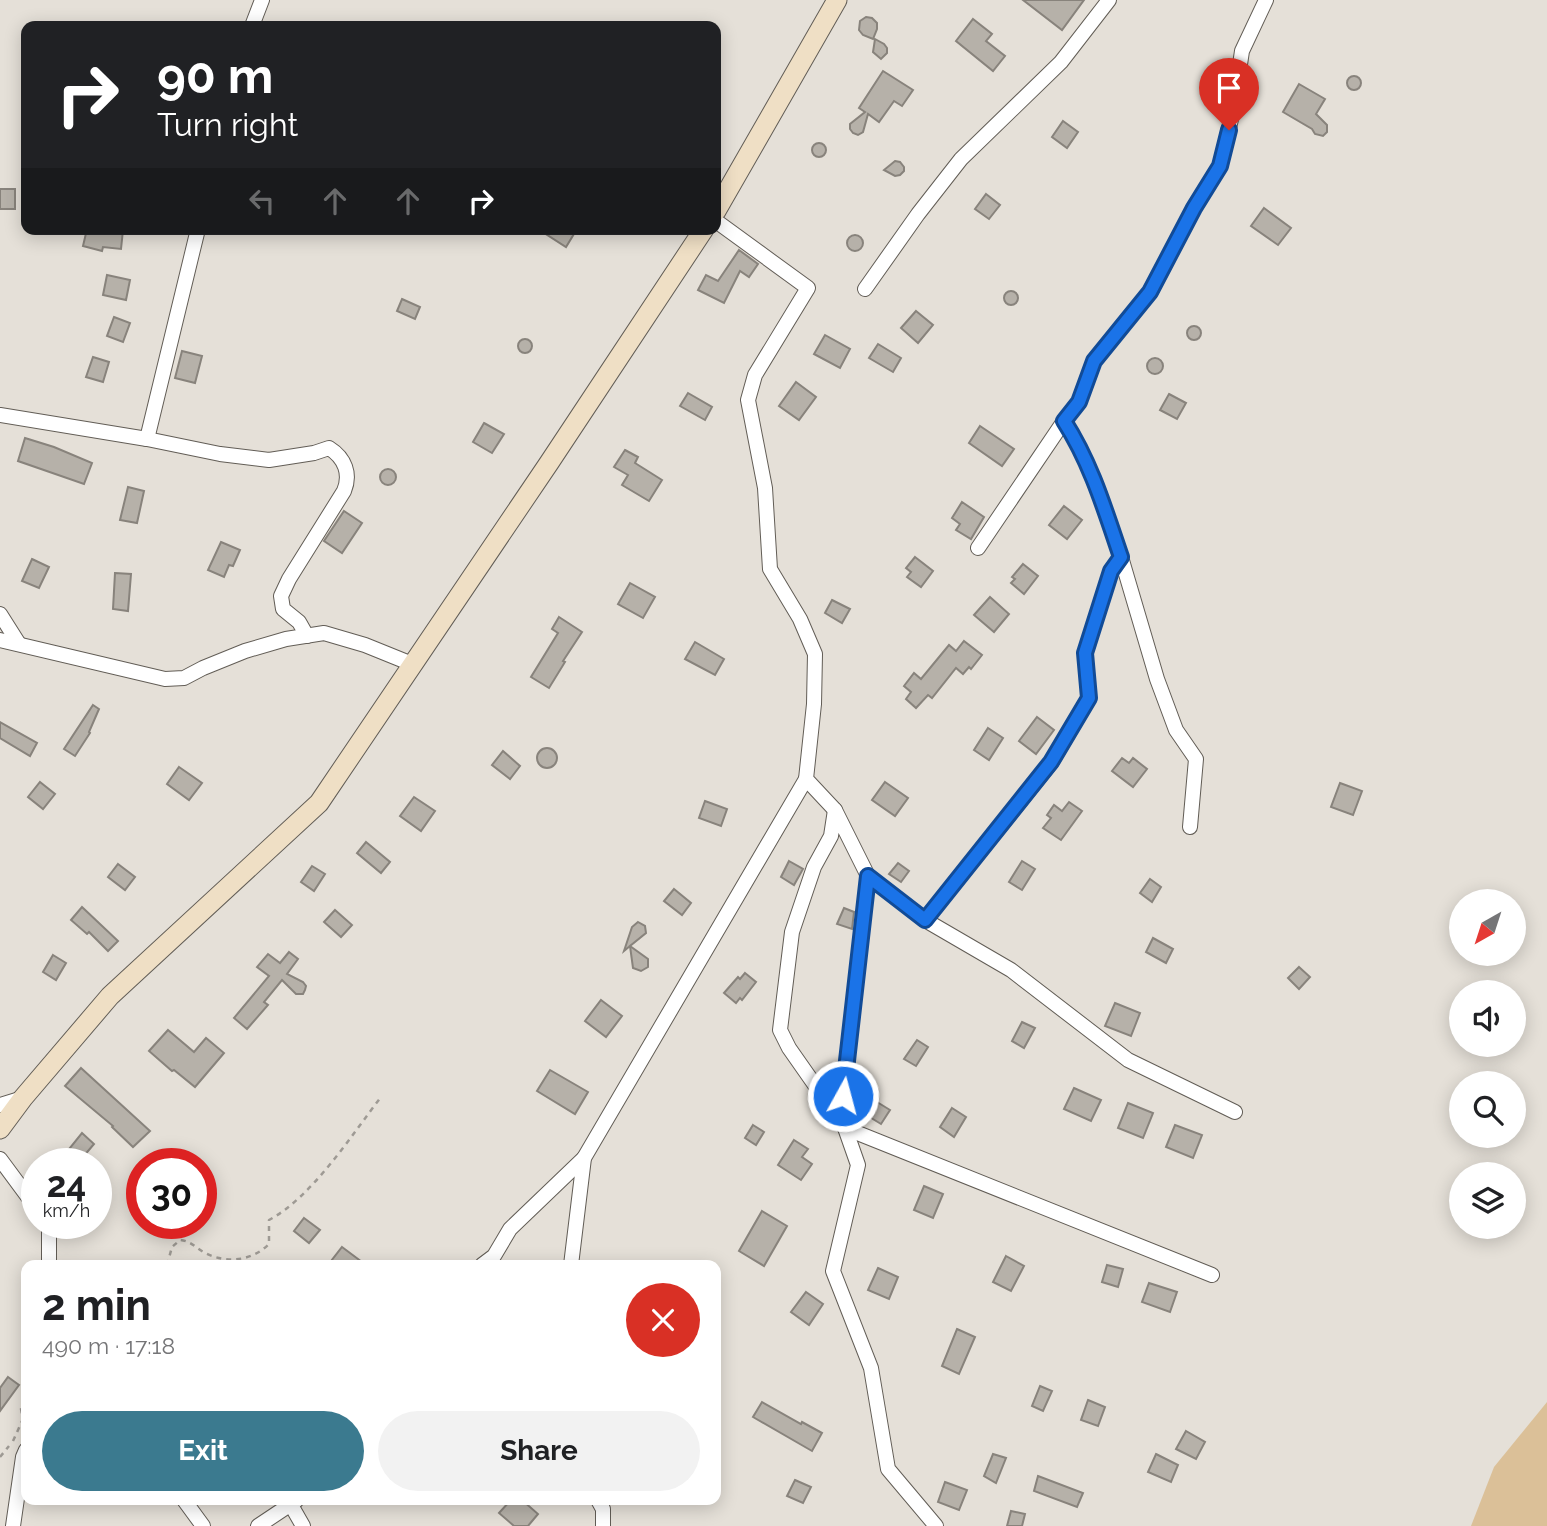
<!DOCTYPE html>
<meta charset="utf-8">
<style>
body{margin:0;font-family:Raleway,sans-serif;background:#f2f2f2;color:#202124;height:100vh;display:flex;flex-direction:column;font-size:26px;white-space:nowrap}
*{box-sizing:border-box;margin:0}
p{font-size:23px;color:#757577}
.icon{flex:none;width:38px;height:38px;fill:none;stroke:currentColor;stroke-width:2;stroke-linecap:round;stroke-linejoin:round}
.map{position:relative;flex:1;overflow:hidden}
.drawer{position:absolute;left:21px;top:1260px;width:700px;height:245px;display:flex;flex-direction:column;background:#fff;border-radius:14px;box-shadow:0 4px 18px #0003}
.drawer>*{flex:none}
.guide{position:absolute;left:21px;top:21px;width:700px;height:214px;border-radius:14px;box-shadow:0 4px 18px #0003;background:#202124;color:#fff;overflow:hidden}
.needle{width:46px;rotate:219deg}
.buttons{position:absolute;left:1449px;top:889px;display:grid;gap:14px}
.buttons a{display:grid;place-items:center;width:77px;height:77px;border-radius:50%;background:#fff;box-shadow:0 4px 18px #0003;font-size:35px}
.speed{position:absolute;left:21px;top:1148px;display:flex;gap:14px;font-size:35px;font-weight:700;text-align:center}
.speed>*{display:grid;place-content:center;width:91px;height:91px;border-radius:50%;background:#fff;box-shadow:0 4px 18px #0003;line-height:1}
.speed small{font-size:18px;font-weight:400}
.speed .limit{border:10px solid #d22;background:#fff;color:#111}
.pin{position:absolute;display:grid;place-items:center;width:60px;height:60px;color:#fff;margin:-72px -30px;border-radius:50% 50% 50% 0;rotate:-45deg;box-shadow:0 0 7px #0007}
.pin .icon{rotate:45deg}
.me{position:absolute;width:77px;margin:-38px;rotate:7deg;stroke-linejoin:round;filter:drop-shadow(0 0 5px #0008)}
.turn{display:flex;align-items:center;gap:24px;height:147px;padding:0 21px;font-size:32px}
.turn .icon{width:91px;height:91px;stroke-width:2.5}
.turn b{display:block;font-size:49px;line-height:60px}
.lanes{display:flex;align-items:center;height:66px;padding:0 21px;background:#0003;justify-content:center;gap:35px;direction:ltr}
.lanes .off{opacity:.35}
.round{display:grid;place-items:center;flex:none;width:74px;height:74px;border-radius:37px;background:#f2f2f2}
.head{display:flex;align-items:center;justify-content:space-between;height:119px;padding:0 21px}
h1{font-size:42px;font-weight:700;line-height:52px}
.primary-button{display:flex;gap:14px;margin-top:auto;padding:14px 21px}
.primary-button a{flex:1;height:80px;border-radius:42px;background:#3b7a8f;color:#fff;font-size:28px;font-weight:700;line-height:80px;text-align:center}
.primary-button a+a{background:#f2f2f2;color:#202124}
.map>svg:first-child{display:block}
.green{fill:#dbc098}
.building{fill:#b6b1a9;stroke:#88837c;stroke-width:2}
.lines{fill:none;stroke-linecap:round;stroke-linejoin:round}
.minor-casing{stroke:#625d56;stroke-width:16}
.secondary-casing{stroke:#625d56;stroke-width:21}
.path{stroke:#9e9a94;stroke-width:2.5;stroke-dasharray:5 5;stroke-linecap:butt}
.minor{stroke:#fff;stroke-width:14}
.secondary{stroke:#efdfc5;stroke-width:19}
.route-casing{stroke:#114b97;stroke-width:18}
.route{stroke:#1a73e8;stroke-width:12}
</style>
<div class="map">
<svg width="1547" height="1526" viewBox="0 0 1547 1526">
<rect width="100%" height="100%" fill="#e5e0d8"/>
<path class="green" d="M 1547,1402 L 1547,1526 L 1471,1526 L 1494,1467 Z"/>
<g class="building">
<path d="M 1023,0 L 1084,0 L 1062,30 Z"/>
<path d="M 866,17 L 872,18 L 877,23 L 877,29 L 873,39 L 863,35 L 859,30 L 860,21 Z"/>
<path d="M 973,19 L 992,34 L 986,41 L 1005,56 L 993,71 L 956,41 Z"/>
<path d="M 875,39 L 884,44 L 887,48 L 887,53 L 881,59 L 873,52 Z"/>
<path d="M 883,71 L 913,90 L 902,106 L 894,101 L 879,122 L 868,114 L 863,132 L 858,135 L 853,133 L 850,129 L 850,124 L 865,112 L 859,108 Z"/>
<circle cx="1354" cy="83" r="7"/>
<path d="M 1299,84 L 1325,99 L 1316,114 L 1327,125 L 1327,132 L 1323,136 L 1315,134 L 1312,129 L 1283,112 Z"/>
<path d="M 1063,121 L 1078,132 L 1067,148 L 1052,137 Z"/>
<circle cx="819" cy="150" r="7"/>
<path d="M 895,161 L 900,162 L 904,167 L 904,171 L 900,175 L 895,176 L 884,170 Z"/>
<rect x="0" y="189" width="15" height="20"/>
<path d="M 986,194 L 1000,205 L 989,219 L 975,209 Z"/>
<path d="M 1264,208 L 1291,228 L 1278,245 L 1251,226 Z"/>
<path d="M 87,229 L 123,230 L 121,249 L 103,247 L 102,251 L 83,246 Z"/>
<path d="M 538,229 L 577,229 L 566,247 Z"/>
<circle cx="855" cy="243" r="8"/>
<path d="M 739,250 L 758,264 L 749,277 L 740,271 L 724,303 L 698,290 L 706,275 L 718,281 Z"/>
<path d="M 107,275 L 130,280 L 126,300 L 103,295 Z"/>
<circle cx="1011" cy="298" r="7"/>
<path d="M 402,299 L 420,307 L 415,319 L 397,311 Z"/>
<path d="M 916,311 L 933,325 L 918,343 L 901,328 Z"/>
<path d="M 114,317 L 130,323 L 123,342 L 107,336 Z"/>
<circle cx="1194" cy="333" r="7"/>
<path d="M 825,335 L 850,349 L 840,368 L 814,354 Z"/>
<circle cx="525" cy="346" r="7"/>
<path d="M 878,344 L 901,358 L 893,372 L 869,358 Z"/>
<path d="M 182,351 L 202,356 L 195,383 L 175,378 Z"/>
<path d="M 93,357 L 109,362 L 103,382 L 86,377 Z"/>
<circle cx="1155" cy="366" r="8"/>
<path d="M 796,382 L 816,397 L 799,420 L 779,406 Z"/>
<path d="M 688,393 L 712,407 L 705,420 L 680,406 Z"/>
<path d="M 1169,394 L 1186,403 L 1177,419 L 1160,410 Z"/>
<path d="M 484,423 L 504,434 L 492,453 L 473,442 Z"/>
<path d="M 980,426 L 1014,449 L 1002,466 L 969,443 Z"/>
<path d="M 25,438 L 54,447 L 92,463 L 84,484 L 18,461 Z"/>
<path d="M 625,450 L 638,457 L 635,463 L 662,480 L 649,501 L 622,485 L 628,475 L 614,467 Z"/>
<circle cx="388" cy="477" r="8"/>
<path d="M 128,487 L 144,491 L 137,523 L 120,520 Z"/>
<path d="M 962,502 L 984,517 L 971,539 L 956,530 L 960,524 L 952,518 Z"/>
<path d="M 1064,506 L 1082,520 L 1067,539 L 1049,525 Z"/>
<path d="M 344,511 L 362,523 L 342,553 L 324,541 Z"/>
<path d="M 221,542 L 240,550 L 233,566 L 229,565 L 224,577 L 208,570 Z"/>
<path d="M 915,557 L 933,571 L 921,587 L 907,577 L 911,572 L 906,568 Z"/>
<path d="M 32,559 L 49,567 L 39,588 L 22,581 Z"/>
<path d="M 1023,564 L 1038,576 L 1024,594 L 1011,583 L 1015,579 L 1012,577 Z"/>
<path d="M 115,573 L 131,574 L 128,611 L 113,609 Z"/>
<path d="M 630,583 L 655,597 L 643,618 L 618,604 Z"/>
<path d="M 990,597 L 1009,614 L 994,632 L 974,615 Z"/>
<path d="M 832,600 L 850,609 L 842,623 L 825,613 Z"/>
<path d="M 559,617 L 582,632 L 563,661 L 565,662 L 549,688 L 531,677 L 558,633 L 552,629 Z"/>
<path d="M 964,641 L 982,655 L 971,669 L 969,667 L 963,674 L 956,668 L 932,698 L 928,695 L 916,708 L 906,699 L 911,692 L 904,686 L 914,673 L 921,679 L 949,645 L 956,651 Z"/>
<path d="M 695,642 L 724,659 L 715,675 L 685,659 Z"/>
<path d="M 93,705 L 99,709 L 89,732 L 90,733 L 75,756 L 64,749 Z"/>
<path d="M 1037,717 L 1054,730 L 1036,754 L 1019,741 Z"/>
<path d="M 0,722 L 37,743 L 30,756 L 0,738 Z"/>
<path d="M 988,728 L 1003,738 L 989,760 L 974,750 Z"/>
<circle cx="547" cy="758" r="10"/>
<path d="M 503,751 L 520,766 L 510,779 L 492,765 Z"/>
<path d="M 1122,758 L 1129,763 L 1133,758 L 1147,769 L 1133,787 L 1112,771 Z"/>
<path d="M 179,767 L 202,783 L 189,800 L 167,784 Z"/>
<path d="M 40,782 L 55,794 L 43,809 L 28,797 Z"/>
<path d="M 885,782 L 908,798 L 895,816 L 872,800 Z"/>
<path d="M 1340,783 L 1362,791 L 1353,815 L 1331,807 Z"/>
<path d="M 414,797 L 435,811 L 421,831 L 400,816 Z"/>
<path d="M 705,801 L 727,809 L 721,826 L 699,818 Z"/>
<path d="M 1069,802 L 1082,811 L 1061,840 L 1043,828 L 1051,818 L 1047,815 L 1054,805 L 1062,811 Z"/>
<path d="M 366,842 L 390,862 L 381,873 L 357,853 Z"/>
<path d="M 789,861 L 803,869 L 794,885 L 781,877 Z"/>
<path d="M 1022,861 L 1035,869 L 1022,890 L 1009,882 Z"/>
<path d="M 898,863 L 909,871 L 901,882 L 889,874 Z"/>
<path d="M 118,864 L 135,877 L 125,890 L 108,877 Z"/>
<path d="M 312,866 L 325,874 L 314,891 L 301,882 Z"/>
<path d="M 1150,879 L 1161,887 L 1152,902 L 1140,893 Z"/>
<path d="M 674,889 L 691,903 L 682,915 L 664,901 Z"/>
<path d="M 82,907 L 118,941 L 108,951 L 89,932 L 87,934 L 71,920 Z"/>
<path d="M 844,908 L 854,912 L 852,929 L 837,924 Z"/>
<path d="M 335,910 L 352,925 L 341,937 L 324,922 Z"/>
<path d="M 638,922 L 645,926 L 646,933 L 630,946 L 648,959 L 648,967 L 641,971 L 633,968 L 630,946 L 624,951 L 632,927 Z"/>
<path d="M 1153,938 L 1173,949 L 1166,963 L 1146,952 Z"/>
<path d="M 289,952 L 298,959 L 287,974 L 303,982 L 306,986 L 305,990 L 303,994 L 296,994 L 282,980 L 264,1002 L 268,1005 L 247,1029 L 234,1018 L 269,976 L 257,967 L 268,954 L 280,963 Z"/>
<path d="M 53,955 L 66,963 L 56,980 L 43,972 Z"/>
<path d="M 1299,967 L 1310,977 L 1299,989 L 1288,978 Z"/>
<path d="M 745,973 L 756,982 L 742,1000 L 740,998 L 736,1003 L 724,993 L 738,977 L 740,979 Z"/>
<path d="M 601,1000 L 622,1016 L 606,1037 L 585,1021 Z"/>
<path d="M 1115,1003 L 1140,1013 L 1131,1036 L 1105,1026 Z"/>
<path d="M 1022,1022 L 1035,1028 L 1024,1048 L 1012,1041 Z"/>
<path d="M 168,1030 L 194,1052 L 206,1038 L 224,1053 L 195,1087 L 174,1070 L 172,1071 L 149,1051 Z"/>
<path d="M 917,1040 L 928,1047 L 916,1066 L 904,1059 Z"/>
<path d="M 81,1068 L 150,1131 L 133,1147 L 112,1127 L 113,1126 L 65,1086 Z"/>
<path d="M 550,1070 L 588,1092 L 575,1114 L 537,1091 Z"/>
<path d="M 1074,1088 L 1101,1100 L 1091,1121 L 1064,1109 Z"/>
<path d="M 877,1102 L 890,1110 L 881,1124 L 868,1116 Z"/>
<path d="M 1128,1103 L 1153,1113 L 1143,1138 L 1118,1128 Z"/>
<path d="M 952,1108 L 966,1117 L 954,1137 L 940,1127 Z"/>
<path d="M 753,1125 L 764,1132 L 756,1145 L 745,1138 Z"/>
<path d="M 1175,1125 L 1202,1135 L 1193,1158 L 1166,1147 Z"/>
<path d="M 82,1133 L 94,1144 L 77,1164 L 65,1154 Z"/>
<path d="M 794,1140 L 808,1149 L 802,1157 L 812,1164 L 801,1180 L 778,1165 Z"/>
<path d="M 924,1186 L 943,1194 L 933,1218 L 914,1210 Z"/>
<path d="M 762,1211 L 787,1226 L 764,1266 L 739,1251 Z"/>
<path d="M 304,1218 L 320,1230 L 309,1243 L 294,1231 Z"/>
<path d="M 342,1247 L 366,1265 L 328,1265 Z"/>
<path d="M 1006,1256 L 1024,1266 L 1011,1291 L 993,1282 Z"/>
<path d="M 1107,1265 L 1123,1269 L 1118,1287 L 1102,1282 Z"/>
<path d="M 878,1268 L 898,1277 L 889,1299 L 868,1290 Z"/>
<path d="M 1149,1283 L 1177,1292 L 1170,1312 L 1142,1302 Z"/>
<path d="M 806,1292 L 823,1304 L 809,1325 L 791,1312 Z"/>
<path d="M 957,1329 L 975,1337 L 959,1374 L 942,1366 Z"/>
<path d="M 8,1377 L 19,1385 L 0,1411 L 0,1388 Z"/>
<path d="M 1040,1386 L 1052,1391 L 1043,1411 L 1032,1406 Z"/>
<path d="M 1088,1400 L 1105,1407 L 1098,1426 L 1081,1420 Z"/>
<path d="M 762,1402 L 801,1424 L 802,1422 L 822,1433 L 812,1451 L 753,1417 Z"/>
<path d="M 1186,1431 L 1205,1442 L 1196,1459 L 1176,1449 Z"/>
<path d="M 993,1454 L 1006,1458 L 996,1483 L 984,1476 Z"/>
<path d="M 1156,1454 L 1178,1465 L 1171,1482 L 1148,1472 Z"/>
<path d="M 1038,1476 L 1083,1493 L 1077,1507 L 1034,1491 Z"/>
<path d="M 795,1480 L 811,1487 L 803,1503 L 787,1496 Z"/>
<path d="M 945,1482 L 967,1490 L 959,1510 L 938,1502 Z"/>
<path d="M 511,1500 L 522,1500 L 538,1514 L 528,1526 L 514,1526 L 499,1513 Z"/>
<path d="M 1011,1511 L 1025,1514 L 1022,1526 L 1007,1526 Z"/>
</g>
<g class="lines">
<g class="minor-casing">
<g id="minor">
<path d="M 252,26 L 262,0"/>
<path d="M 716,221 L 808,288 L 755,375 L 748,400 L 765,488 L 770,569 L 800,619 L 815,654 L 814,704 L 806,779 L 835,810"/>
<path d="M 865,289 L 918,214 L 961,159 L 1061,62 L 1109,0"/>
<path d="M 0,415 L 147,439 L 220,454 L 269,460 L 314,453 L 329,448 C 345,458 351,474 344,491 L 289,579 L 281,596 L 283,609 L 299,622 L 307,636"/>
<path d="M 147,439 L 198,229"/>
<path d="M 978,548 L 1064,421"/>
<path d="M 1121,557 L 1157,679 L 1176,730 L 1196,759 L 1190,827"/>
<path d="M 0,614 L 19,644"/>
<path d="M 0,640 L 165,679 L 184,678 L 203,668 L 245,651 L 286,639 L 324,633 L 365,645 L 412,664"/>
<path d="M 868,876 L 843,1096 L 845,1128 L 858,1165 L 833,1271 L 871,1368 L 888,1469 L 936,1526"/>
<path d="M 925,920 L 1051,763 L 1089,698 L 1085,653 L 1111,571 L 1121,557 C 1105,510 1091,463 1064,421 L 1079,402 L 1094,361 L 1151,291 L 1194,208 L 1220,166 L 1233,111 L 1242,51 L 1266,0"/>
<path d="M 0,1105 L 23,1098"/>
<path d="M 0,1159 L 37,1209"/>
<path d="M 47,1223 L 49,1225 L 49,1265"/>
<path d="M 482,1265 L 494,1256 L 510,1229 L 584,1158"/>
<path d="M 571,1265 L 584,1158 L 806,779"/>
<path d="M 1212,1275 L 845,1128 L 789,1048 L 780,1030 L 792,932 L 814,867 L 831,836 L 835,810 L 868,876 L 925,920 L 1011,970 L 1128,1060 L 1235,1112"/>
<path d="M 184,1500 L 203,1526"/>
<path d="M 598,1500 L 603,1509 L 603,1526"/>
<path d="M 291,1505 L 303,1526"/>
<path d="M 13,1526 L 23,1457 L 26,1450"/>
<path d="M 258,1526 L 297,1500"/>
</g>
</g>
<g class="secondary-casing">
<g id="secondary">
<path d="M 716,211 L 837,0"/>
<path d="M 0,1129 L 23,1098 L 110,996 L 319,803 L 549,463 L 704,229"/>
</g>
</g>
<g class="path">
<path d="M 167,1265 L 172,1247 L 180,1240 C 191,1241 196,1248 205,1253 C 227,1264 252,1261 269,1244 L 269,1220 C 312,1197 351,1136 381,1097"/>
<path d="M 13,1441 L 23,1419 L 21,1409 L 26,1391"/>
<path d="M 0,1457 L 9,1446"/>
</g>
<use href="#minor" class="minor"/>
<use href="#secondary" class="secondary"/>
</g>
<g class="lines">
<g class="route-casing">
<path id="route" d="M 843,1096 L 868,876 L 925,920 L 1051,762 L 1089,698 L 1085,653 L 1111,571 L 1121,557 C 1105,510 1091,463 1064,421 L 1079,402 L 1094,361 L 1150,292 L 1194,208 L 1220,166 L 1229,130"/>
</g>
<use href="#route" class="route"/>
</g>
</svg>
<div class="buttons">
<a><svg class="needle" viewBox="-14 -14 28 28"><path d="M0-13l5 13h-10z" fill="#e53935"/><path d="M0 13l5-13h-10z" fill="#757577"/></svg></a>
<a><svg class="icon" aria-label="sound" viewBox="0 0 24 24"><path d="M4 9h4l5-4v14l-5-4H4zM17 9q2 3 0 6"/></svg></a>
<a><svg class="icon" aria-label="search" viewBox="0 0 24 24"><circle cx="10" cy="10" r="6"/><path d="M15 15l6 6"/></svg></a>
<a><svg class="icon" aria-label="layers" viewBox="0 0 24 24"><path d="M12 4l9 5-9 5-9-5zM3 14l9 5 9-5"/></svg></a>
</div>
<div class="speed"><div>24<small>km/h</small></div><div class="limit">30</div></div>
<div class="pin" style="left:1229px;top:130px;background:#d93025"><svg class="icon" aria-label="arrive" viewBox="0 0 24 24"><path d="M6 21V4h12l-3 4 3 4H6"/></svg></div>
<svg class="me" style="left:843px;top:1096px" viewBox="-20 -20 40 40"><circle r="17" fill="#1a73e8" stroke="#fff" stroke-width="3"/><path d="M0-11L8 9 0 5-8 9z" fill="#fff"/></svg>
<div class="guide">
<div class="turn"><svg class="icon" aria-label="right" viewBox="0 0 24 24"><path d="M7 20v-9h11M14 6l5 5-5 5"/></svg><div><b>90 m</b>Turn right</div></div>
<div class="lanes"><svg class="icon off" aria-label="left" viewBox="0 0 24 24"><path d="M17 20v-9H6M10 6l-5 5 5 5"/></svg><svg class="icon off" aria-label="ahead" viewBox="0 0 24 24"><path d="M12 20V5M6 11l6-6 6 6"/></svg><svg class="icon off" aria-label="ahead" viewBox="0 0 24 24"><path d="M12 20V5M6 11l6-6 6 6"/></svg><svg class="icon" aria-label="right" viewBox="0 0 24 24"><path d="M7 20v-9h11M14 6l5 5-5 5"/></svg></div>
</div>
<section class="drawer">
<div class="head"><div><h1>2 min</h1><p>490 m · 17:18</p></div><a class="round" style="background:#d93025;color:#fff"><svg class="icon" aria-label="close" viewBox="0 0 24 24"><path d="M6 6l12 12M18 6L6 18"/></svg></a></div>
<div class="primary-button"><a>Exit</a><a>Share</a></div>
</section>
</div>
